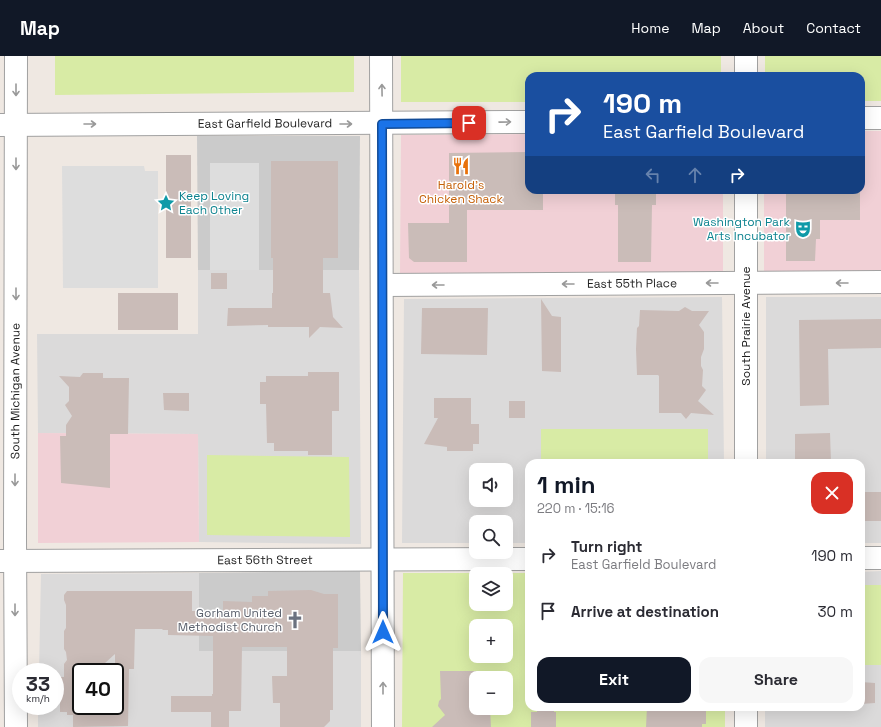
<!DOCTYPE html>
<meta charset="utf-8">
<style>
body{margin:0;font-family:"Space Grotesk",sans-serif;background:#f7f7f7;color:#2b2b33;height:100vh;display:flex;flex-direction:column;font-size:15px;white-space:nowrap}
*{box-sizing:border-box;margin:0}
p{font-size:13px;color:#7c7c81}
.icon{flex:none;width:22px;height:22px;fill:none;stroke:currentColor;stroke-width:2;stroke-linecap:round;stroke-linejoin:round}
.map{position:relative;flex:1;overflow:hidden}
.sheet{position:absolute;left:525px;top:403px;width:340px;height:252px;display:flex;flex-direction:column;background:#fff;border-radius:12px;box-shadow:0 4px 16px #0002}
.sheet>*{flex:none}
.hud{position:absolute;left:525px;top:16px;width:340px;height:122px;border-radius:12px;box-shadow:0 4px 16px #0002;background:#1a4fa0;color:#fff;overflow:hidden}
.buttons{position:absolute;left:469px;top:407px;display:grid;gap:8px}
.buttons a{display:grid;place-items:center;width:44px;height:44px;border-radius:8px;background:#fff;box-shadow:0 4px 16px #0002;font-size:20px}
.speed{position:absolute;left:12px;top:607px;display:flex;gap:8px;font-size:20px;font-weight:700;text-align:center}
.speed>*{display:grid;place-content:center;width:52px;height:52px;border-radius:50%;background:#fff;box-shadow:0 4px 16px #0002;line-height:1}
.speed small{font-size:10px;font-weight:400}
.speed .limit{border:2px solid #111;border-radius:6px;background:#fff;color:#111}
.pin{position:absolute;display:grid;place-items:center;width:34px;height:34px;color:#fff;margin:-17px;border-radius:8px;box-shadow:0 2px 6px #0006}
.me{position:absolute;width:44px;margin:-22px;rotate:0deg;stroke-linejoin:round;filter:drop-shadow(0 0 3px #0008)}
.turn{display:flex;align-items:center;gap:14px;height:84px;padding:0 12px;font-size:18px}
.turn .icon{width:52px;height:52px;stroke-width:2.5}
.turn b{display:block;font-size:28px;line-height:34px}
.lanes{display:flex;align-items:center;height:38px;padding:0 12px;background:#0003;justify-content:center;gap:20px;direction:ltr}
.lanes .off{opacity:.35}
.round{display:grid;place-items:center;flex:none;width:42px;height:42px;border-radius:12px;background:#f7f7f7}
.overview{display:flex;align-items:center;justify-content:space-between;height:68px;padding:0 12px}
h1{font-size:24px;font-weight:800;line-height:30px;color:#111827}
.cta{display:flex;gap:8px;margin-top:auto;padding:8px 12px}
.cta a{flex:1;height:46px;border-radius:12px;background:#111827;color:#fff;font-size:16px;font-weight:800;line-height:46px;text-align:center}
.cta a+a{background:#f7f7f7;color:#2b2b33}
ul{padding:0;list-style:none}
li{display:flex;align-items:center;gap:12px;height:56px;padding:0 12px}
li div{flex:1}
li b{display:block;font-size:15px}
li em{font-style:normal}
header{display:flex;align-items:center;gap:24px;box-sizing:border-box;height:56px;padding:0 20px;background:#111827;color:#fff}
header strong{font-size:19px}
nav{display:flex;gap:22px;margin-inline-start:auto;font-size:14px}
.map>svg:first-child{display:block}
.residential{fill:#dbdada;fill-rule:evenodd}
.commercial{fill:#f1d0d6}
.religious{fill:#cbcbcb}
.grass{fill:#d8eba5;fill-rule:evenodd}
.parking{fill:#ddd}
.building{fill:#cabcb8;fill-rule:evenodd}
.lines{fill:none;stroke-linecap:round;stroke-linejoin:round}
.minor-casing{stroke:#a1a1a1;stroke-width:24}
.minor{stroke:#fff;stroke-width:22}
.oneway{stroke:#999}
.route-casing{stroke:#114b97;stroke-width:10}
.route{stroke:#1a73e8;stroke-width:7}
.labels{text-anchor:middle;dominant-baseline:central;stroke-width:3;stroke-linejoin:round;paint-order:stroke}
.street-label{font-size:12px;fill:#1d1d1d;stroke:#fff}
.food-label{font-size:12px;fill:#c56008;stroke:#fff}
.culture-label{font-size:12px;fill:#0d838f;stroke:#fff;text-anchor:start}
.worship-label{font-size:12px;fill:#5b616d;stroke:#fff;text-anchor:end}
</style>
<header>
<strong>Map</strong>
<nav><a>Home</a><a>Map</a><a>About</a><a>Contact</a></nav>
</header>
<div class="map">
<svg width="881" height="671" viewBox="0 0 881 671">
<rect width="100%" height="100%" fill="#efe8e2"/>
<g class="residential">
<path d="M 198,214 L 359,214 L 361,488 L 199,486 L 198,378 L 38,377 L 37,278 L 198,278 Z"/>
<path d="M 722,241 L 724,407 L 529,407 L 529,487 L 506,487 L 506,466 L 476,466 L 476,487 L 402,487 L 404,243 ZM 476,414 L 506,414 L 506,444 L 476,444 Z"/>
<path d="M 766,241 L 881,241 L 881,487 L 861,487 L 861,407 L 766,407 Z"/>
<path d="M 881,515 L 881,671 L 765,671 L 765,651 L 861,651 L 861,516 Z"/>
<path d="M 199,517 L 199,595 L 361,595 L 361,671 L 38,671 L 38,650 L 55,650 L 55,616 L 39,616 L 41,518 ZM 81,616 L 115,616 L 115,650 L 81,650 Z"/>
</g>
<g class="commercial">
<path d="M 861,75 L 881,75 L 881,216 L 764,216 L 764,134 L 861,134 Z"/>
<path d="M 529,78 L 529,134 L 723,134 L 723,216 L 400,217 L 401,79 Z"/>
<path d="M 38,377 L 198,378 L 199,486 L 38,487 Z"/>
</g>
<g class="religious">
<path d="M 197,80 L 360,80 L 359,214 L 198,214 Z"/>
<path d="M 360,515 L 361,595 L 199,595 L 199,517 Z"/>
</g>
<g class="grass">
<path d="M 55,0 L 354,0 L 354,36 L 55,39 Z"/>
<path d="M 401,0 L 721,0 L 721,20 L 529,20 L 529,46 L 401,46 Z"/>
<path d="M 765,0 L 881,0 L 881,45 L 861,45 L 861,20 L 765,20 Z"/>
<rect x="541" y="373" width="167" height="34"/>
<path d="M 207,399 L 349,401 L 350,481 L 207,479 Z"/>
<path d="M 403,517 L 529,517 L 529,651 L 725,651 L 725,671 L 402,671 ZM 476,518 L 506,518 L 506,548 L 476,548 ZM 476,570 L 506,570 L 506,600 L 476,600 ZM 476,622 L 506,622 L 506,652 L 476,652 Z"/>
<rect x="861" y="529" width="20" height="80"/>
</g>
<g class="parking">
<rect x="210" y="107" width="49" height="107"/>
<path d="M 62,110 L 144,110 L 145,115 L 158,115 L 158,232 L 63,232 Z"/>
</g>
<g class="building">
<path d="M 529,96 L 529,134 L 543,134 L 543,154 L 467,154 L 467,206 L 414,206 L 409,202 L 408,167 L 449,167 L 449,97 Z"/>
<rect x="166" y="99" width="25" height="103"/>
<path d="M 271,105 L 338,105 L 338,202 L 323,202 L 323,237 L 330,237 L 333,261 L 343,272 L 320,271 L 309,282 L 309,271 L 268,271 L 268,269 L 227,270 L 228,252 L 272,252 L 272,237 L 273,237 L 273,202 L 271,202 Z"/>
<path d="M 615,134 L 656,134 L 656,149 L 652,149 L 651,206 L 618,206 L 618,149 L 615,149 Z"/>
<path d="M 786,134 L 860,134 L 860,164 L 820,164 L 820,183 L 816,183 L 815,205 L 786,205 Z"/>
<rect x="211" y="217" width="16" height="16"/>
<rect x="118" y="237" width="60" height="37"/>
<path d="M 541,243 L 552,260 L 561,261 L 561,316 L 542,315 Z"/>
<path d="M 685,251 L 692,255 L 709,255 L 699,269 L 704,276 L 704,293 L 701,301 L 701,310 L 703,314 L 702,330 L 706,334 L 698,345 L 714,359 L 691,357 L 686,363 L 681,357 L 659,357 L 659,320 L 658,319 L 637,319 L 636,293 L 637,272 L 639,270 L 640,254 L 679,255 Z"/>
<path d="M 422,252 L 488,252 L 487,299 L 421,298 Z"/>
<path d="M 881,263 L 881,292 L 828,293 L 829,349 L 800,350 L 799,264 Z"/>
<path d="M 308,316 L 339,316 L 339,355 L 332,355 L 332,399 L 308,399 L 308,395 L 274,395 L 274,387 L 267,387 L 266,348 L 260,348 L 260,326 L 266,326 L 266,320 L 308,320 Z"/>
<path d="M 83,317 L 103,317 L 103,322 L 129,322 L 128,378 L 110,378 L 110,432 L 61,427 L 60,380 L 66,380 L 66,369 L 72,360 L 65,349 L 69,345 L 69,331 L 59,320 L 80,321 Z"/>
<path d="M 163,337 L 189,337 L 189,355 L 164,354 Z"/>
<path d="M 434,342 L 471,342 L 471,368 L 479,368 L 479,388 L 473,388 L 473,395 L 447,395 L 447,391 L 424,388 L 438,362 L 434,362 Z"/>
<rect x="509" y="345" width="16" height="17"/>
<path d="M 830,377 L 831,407 L 795,407 L 795,378 Z"/>
<rect x="861" y="436" width="20" height="29"/>
<path d="M 311,534 L 324,538 L 338,538 L 338,592 L 333,592 L 333,654 L 330,654 L 330,665 L 324,671 L 280,671 L 280,647 L 273,647 L 272,620 L 287,620 L 287,591 L 242,591 L 241,655 L 229,655 L 229,671 L 211,671 L 211,656 L 171,656 L 171,640 L 212,640 L 212,638 L 213,638 L 213,580 L 168,579 L 168,574 L 162,574 L 163,573 L 135,573 L 134,613 L 129,613 L 128,670 L 73,671 L 73,659 L 67,659 L 67,656 L 60,656 L 60,621 L 64,621 L 64,608 L 67,604 L 66,596 L 64,593 L 64,575 L 66,572 L 66,549 L 64,544 L 64,539 L 67,535 L 192,535 L 192,555 L 223,555 L 223,545 L 252,546 L 252,540 L 268,540 L 268,535 ZM 115,598 L 115,650 L 81,650 L 81,616 L 95,616 Z"/>
<path d="M 440,615 L 476,615 L 476,652 L 490,652 L 491,671 L 432,671 L 445,659 L 438,650 L 439,645 L 441,643 Z"/>
<path d="M 861,626 L 875,627 L 875,647 L 861,648 Z"/>
<path d="M 537,651 L 554,651 L 554,656 L 556,656 L 556,671 L 531,671 L 531,656 L 537,656 Z"/>
<path d="M 647,651 L 706,651 L 706,668 L 702,668 L 702,671 L 646,671 Z"/>
</g>
<g class="lines">
<g class="minor-casing">
<g id="minor">
<path d="M 381,0 L 383,671"/>
<path d="M 746,20 L 746,0"/>
<path d="M 861,62 L 881,62"/>
<path id="s1" d="M 0,69 L 529,66"/>
<path d="M 746,134 L 746,407"/>
<path id="s2" d="M 382,229 L 881,226"/>
<path d="M 861,502 L 881,502"/>
<path id="s3" d="M 1,505 L 529,503"/>
<path d="M 746,651 L 746,671"/>
<path id="s4" d="M 16,671 L 15,483 L 16,0"/>
</g>
</g>
<use href="#minor" class="minor"/>
</g>
<defs><path id="oneway-shaft" d="M-6 0H5M1.5-3L5.5 0L1.5 3" fill="none" stroke-width="1.6" stroke-linecap="round" stroke-linejoin="round"/></defs>
<g class="oneway">
<use href="#oneway-shaft" transform="translate(16 34) rotate(90)"/>
<use href="#oneway-shaft" transform="translate(382 34) rotate(-91)"/>
<use href="#oneway-shaft" transform="translate(505 66) rotate(-1)"/>
<use href="#oneway-shaft" transform="translate(90 68)"/>
<use href="#oneway-shaft" transform="translate(346 68)"/>
<use href="#oneway-shaft" transform="translate(16 108) rotate(90)"/>
<use href="#oneway-shaft" transform="translate(712 227) rotate(180)"/>
<use href="#oneway-shaft" transform="translate(842 227) rotate(180)"/>
<use href="#oneway-shaft" transform="translate(568 228) rotate(180)"/>
<use href="#oneway-shaft" transform="translate(438 229) rotate(180)"/>
<use href="#oneway-shaft" transform="translate(16 238) rotate(90)"/>
<use href="#oneway-shaft" transform="translate(15 424) rotate(90)"/>
<use href="#oneway-shaft" transform="translate(15 554) rotate(90)"/>
<use href="#oneway-shaft" transform="translate(383 632) rotate(-90)"/>
</g>
<g class="lines">
<g class="route-casing">
<path id="route" d="M 383,576 L 382,68 L 469,67"/>
</g>
<use href="#route" class="route"/>
</g>
<defs>
<g id="restaurant-bare" transform="scale(1.38)"><path d="M-5-6h1v4h1v-4h1v4h1v-4h1v5L-1.5 .5V6h-2V.5L-5-1ZM5-6V6H3V1.5H1.5Q1.5-4 5-6Z" fill="#e8710a" stroke="#fff" stroke-width="2.5" paint-order="stroke"/></g>
<g id="sight-bare" transform="scale(1.38)"><path d="M0-6L1.8-2.2L6-1.7L2.9 1.2L3.7 5.4L0 3.3L-3.7 5.4L-2.9 1.2L-6-1.7L-1.8-2.2Z" fill="#0f9aa8" stroke="#fff" stroke-width="2.5" paint-order="stroke"/></g>
<g id="theatre-bare" transform="scale(1.38)"><path d="M-5-5.5Q0-4 5-5.5V0Q5 5 0 6Q-5 5-5 0ZM-3.3-2.5H-1v1.5H-3.3ZM1-2.5H3.3v1.5H1ZM-2.8 1Q0 5.5 2.8 1Z" fill="#0f9aa8" stroke="#fff" stroke-width="2.5" paint-order="stroke"/></g>
<g id="church-bare" transform="scale(1.38)"><path d="M-1.2-6h2.4v3.5h3.3v2.4h-3.3V6h-2.4V-.1h-3.3v-2.4h3.3Z" fill="#6b7280" stroke="#fff" stroke-width="2.5" paint-order="stroke"/></g>
</defs>
<g fill-rule="evenodd">
<use href="#restaurant-bare" x="461" y="110"/>
<use href="#sight-bare" x="166" y="147"/>
<use href="#theatre-bare" x="803" y="173"/>
<use href="#church-bare" x="295" y="564"/>
</g>
<g class="labels">
<g class="street-label">
<text stroke="none"><textPath href="#s1" startOffset="265">East Garfield Boulevard</textPath></text>
<text stroke="none"><textPath href="#s2" startOffset="250">East 55th Place</textPath></text>
<text transform="translate(746 270) rotate(-90)">South Prairie Avenue</text>
<text stroke="none"><textPath href="#s4" startOffset="336">South Michigan Avenue</textPath></text>
<text stroke="none"><textPath href="#s3" startOffset="264">East 56th Street</textPath></text>
</g>
<g class="food-label">
<text x="461" y="129">Harold's<tspan x="461" dy="14">Chicken Shack</tspan></text>
</g>
<g class="culture-label">
<text x="179" y="140">Keep Loving<tspan x="179" dy="14">Each Other</tspan></text>
<text x="790" y="166" text-anchor="end">Washington Park<tspan x="790" dy="14">Arts Incubator</tspan></text>
</g>
<g class="worship-label">
<text x="282" y="557">Gorham United<tspan x="282" dy="14">Methodist Church</tspan></text>
</g>
</g>
</svg>
<div class="buttons">
<a><svg class="icon" aria-label="sound" viewBox="0 0 24 24"><path d="M4 9h4l5-4v14l-5-4H4zM17 9q2 3 0 6"/></svg></a>
<a><svg class="icon" aria-label="search" viewBox="0 0 24 24"><circle cx="10" cy="10" r="6"/><path d="M15 15l6 6"/></svg></a>
<a><svg class="icon" aria-label="layers" viewBox="0 0 24 24"><path d="M12 4l9 5-9 5-9-5zM3 14l9 5 9-5"/></svg></a>
<a>+</a>
<a>−</a>
</div>
<div class="speed"><div>33<small>km/h</small></div><div class="limit">40</div></div>
<div class="pin" style="left:469px;top:67px;background:#d93025"><svg class="icon" aria-label="arrive" viewBox="0 0 24 24"><path d="M6 21V4h12l-3 4 3 4H6"/></svg></div>
<svg class="me" style="left:383px;top:576px" viewBox="-20 -20 40 40"><path d="M0-17L14 15 0 8-14 15z" fill="#1a73e8" stroke="#fff" stroke-width="4"/></svg>
<div class="hud">
<div class="turn"><svg class="icon" aria-label="right" viewBox="0 0 24 24"><path d="M7 20v-9h11M14 6l5 5-5 5"/></svg><div><b>190 m</b>East Garfield Boulevard</div></div>
<div class="lanes"><svg class="icon off" aria-label="left" viewBox="0 0 24 24"><path d="M17 20v-9H6M10 6l-5 5 5 5"/></svg><svg class="icon off" aria-label="ahead" viewBox="0 0 24 24"><path d="M12 20V5M6 11l6-6 6 6"/></svg><svg class="icon" aria-label="right" viewBox="0 0 24 24"><path d="M7 20v-9h11M14 6l5 5-5 5"/></svg></div>
</div>
<section class="sheet">
<div class="overview"><div><h1>1 min</h1><p>220 m · 15:16</p></div><a class="round" style="background:#d93025;color:#fff"><svg class="icon" aria-label="close" viewBox="0 0 24 24"><path d="M6 6l12 12M18 6L6 18"/></svg></a></div>
<ul>
<li><svg class="icon" aria-label="right" viewBox="0 0 24 24"><path d="M7 20v-9h11M14 6l5 5-5 5"/></svg><div><b>Turn right</b><p>East Garfield Boulevard</p></div><em>190 m</em></li>
<li><svg class="icon" aria-label="arrive" viewBox="0 0 24 24"><path d="M6 21V4h12l-3 4 3 4H6"/></svg><div><b>Arrive at destination</b></div><em>30 m</em></li>
</ul>
<div class="cta"><a>Exit</a><a>Share</a></div>
</section>
</div>
